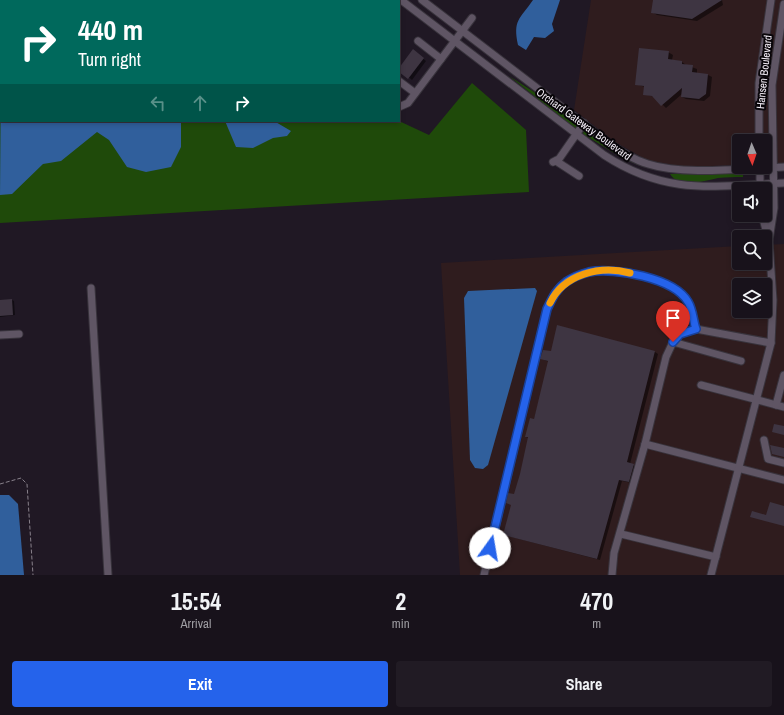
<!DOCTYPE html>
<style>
body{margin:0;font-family:"Archivo Narrow",sans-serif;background:#211b24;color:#f1f3f6;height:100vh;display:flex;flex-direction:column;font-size:15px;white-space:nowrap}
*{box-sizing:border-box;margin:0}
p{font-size:13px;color:#9f9ea3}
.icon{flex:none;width:22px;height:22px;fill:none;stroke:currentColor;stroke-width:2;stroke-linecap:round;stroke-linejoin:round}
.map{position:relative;height:575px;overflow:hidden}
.details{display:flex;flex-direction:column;background:#18121b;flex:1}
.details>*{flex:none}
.guide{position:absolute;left:0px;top:0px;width:400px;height:122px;box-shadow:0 2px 6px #0003,0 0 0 1px #36323a;background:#00695c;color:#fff;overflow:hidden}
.needle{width:26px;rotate:178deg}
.fabs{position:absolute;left:732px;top:134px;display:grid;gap:8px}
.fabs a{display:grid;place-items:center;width:40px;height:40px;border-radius:4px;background:#18121b;box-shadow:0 2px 6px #0003,0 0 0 1px #36323a;font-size:20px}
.pin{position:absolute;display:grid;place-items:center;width:34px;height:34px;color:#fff;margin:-41px -17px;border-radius:50% 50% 50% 0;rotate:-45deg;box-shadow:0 0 4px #0007}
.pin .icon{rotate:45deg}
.me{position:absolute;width:44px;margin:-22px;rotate:13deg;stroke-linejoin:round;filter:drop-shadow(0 0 3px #0008)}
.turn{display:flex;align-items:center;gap:14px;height:84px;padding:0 12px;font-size:18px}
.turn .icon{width:52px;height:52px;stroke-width:2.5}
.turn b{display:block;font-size:28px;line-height:34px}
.lanes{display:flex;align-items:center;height:38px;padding:0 12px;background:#0003;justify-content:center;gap:20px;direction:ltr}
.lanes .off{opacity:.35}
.eta{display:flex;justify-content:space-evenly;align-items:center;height:68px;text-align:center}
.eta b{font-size:24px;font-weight:700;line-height:28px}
.button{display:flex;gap:8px;margin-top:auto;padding:8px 12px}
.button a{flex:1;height:46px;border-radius:4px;background:#2563eb;color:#fff;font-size:16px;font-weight:700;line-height:46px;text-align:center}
.button a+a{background:#211b24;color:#f1f3f6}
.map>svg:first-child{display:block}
.commercial{fill:#2f1c1e;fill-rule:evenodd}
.green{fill:#1f4a0a}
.water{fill:#305f9c}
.shadow{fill:#0007}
.building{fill:#3e3542}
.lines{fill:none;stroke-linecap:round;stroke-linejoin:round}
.minor-casing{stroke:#38333c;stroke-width:9}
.path{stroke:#88818b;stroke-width:1;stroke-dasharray:4 2;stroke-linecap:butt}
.minor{stroke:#5f5564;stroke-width:7}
.route-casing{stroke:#184099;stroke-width:10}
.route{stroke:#2563eb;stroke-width:7}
.slow{stroke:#f59e0b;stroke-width:7}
.labels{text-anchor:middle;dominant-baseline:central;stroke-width:4;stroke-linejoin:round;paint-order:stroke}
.street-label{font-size:11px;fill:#f4eef7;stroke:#080509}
</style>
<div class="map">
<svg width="784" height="575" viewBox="0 0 784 575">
<rect width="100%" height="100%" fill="#201824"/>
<g class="commercial">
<path d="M 591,0 L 784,0 L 784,163 L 765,164 L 765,141 L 739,141 L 739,165 L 684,167 L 647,160 L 615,142 L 574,110 Z"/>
<path d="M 784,244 L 784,575 L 460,575 L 441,263 L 739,246 L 739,263 L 765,263 L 765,245 ZM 739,285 L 765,285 L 765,311 L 739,311 Z"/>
</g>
<g class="green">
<path d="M 0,0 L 217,1 L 1,1 L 1,121 L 399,121 L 429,135 L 472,83 L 526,130 L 529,192 L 0,223 Z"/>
<path d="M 509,76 L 545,99 L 579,124 L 577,128 L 575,128 Z"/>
<path d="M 584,130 L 628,160 L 643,167 L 624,159 L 583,134 Z"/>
<path d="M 743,172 L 743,177 C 735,177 726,177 718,178 C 704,181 679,189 670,174 Z"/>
</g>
<g class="water">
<path d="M 533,0 L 560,0 L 552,24 L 554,31 L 545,38 L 534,37 L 526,50 L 518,45 C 513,20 519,20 533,0 Z"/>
<path d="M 1,61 L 1,121 L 181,121 L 181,147 L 171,167 L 146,172 L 127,167 L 109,140 L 97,132 L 61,161 L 43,164 L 12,194 L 0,195 Z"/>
<path d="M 225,121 L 274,121 L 291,131 L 287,136 L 273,138 L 253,148 L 236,147 Z"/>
<path d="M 535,288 L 537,291 L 488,465 L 483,469 L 475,468 L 470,460 L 464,298 L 468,291 Z"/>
<path d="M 0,495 L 9,495 L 18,504 L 24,575 L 0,575 Z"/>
</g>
<g class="shadow">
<path d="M 654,0 L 722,0 L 723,5 L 697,21 L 657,15 L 652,12 Z"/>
<path d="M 668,52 L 673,55 L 672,60 L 682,62 L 686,65 L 697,69 L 697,74 L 708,75 L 712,77 L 710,96 L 704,101 L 686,99 L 682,97 L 682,94 L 666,108 L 655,97 L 644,94 L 645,87 L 636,84 Z"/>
<path d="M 416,53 L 426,61 L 412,80 L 399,69 Z"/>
<path d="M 12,300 L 14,301 L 15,315 L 0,317 L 0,301 Z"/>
<path d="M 552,352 L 655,352 L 658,354 L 630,464 L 637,467 L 632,483 L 622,481 L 600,560 L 508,536 L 529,438 L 526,437 L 534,420 L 549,362 L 542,359 Z"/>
</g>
<g class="building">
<path d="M 653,0 L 722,0 L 692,19 L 651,13 Z"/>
<path d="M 639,48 L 669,51 L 668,59 L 682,61 L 682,64 L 693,65 L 692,72 L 708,74 L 706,94 L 699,99 L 681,97 L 682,88 L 661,106 L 652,96 L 643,95 L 644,86 L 635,85 Z"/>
<path d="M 413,49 L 424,58 L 408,79 L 399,72 L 399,68 Z"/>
<path d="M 12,299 L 13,315 L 0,316 L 0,300 Z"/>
<path d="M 557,325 L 655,351 L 627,462 L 634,464 L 629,482 L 619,480 L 597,559 L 503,535 L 511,505 L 506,503 L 508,493 L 514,494 L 520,474 L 528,437 L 525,437 L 530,418 L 534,419 L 548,361 L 540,359 L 543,350 L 551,351 Z"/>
<path d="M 774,424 L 784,426 L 784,435 L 772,432 Z"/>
<path d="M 770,445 L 784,448 L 784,457 L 772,454 Z"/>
<path d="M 770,502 L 784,506 L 784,526 L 750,517 L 752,511 L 766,515 Z"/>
</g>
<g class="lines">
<g class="minor-casing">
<g id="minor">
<path d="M 401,0 L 604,155 C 667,196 713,186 784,183"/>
<path d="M 422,0 L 610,144 C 622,152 634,160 648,164 C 685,176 745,168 784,167"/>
<path d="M 418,41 L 441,59"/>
<path d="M 399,81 L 415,93"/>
<path d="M 399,107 L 408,103 L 472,18"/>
<path d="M 759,141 L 759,83 L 771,0"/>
<path d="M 556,161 L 579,176"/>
<path d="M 553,162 L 559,159 L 584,123"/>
<path d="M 760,167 L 760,189"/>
<path d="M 769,240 L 774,208 L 772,85 L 784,4"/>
<path d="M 91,288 L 108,575"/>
<path d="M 0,335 L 19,334"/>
<path d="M 673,342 L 741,361"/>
<path d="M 701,385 L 784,407"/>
<path d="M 776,405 L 784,375"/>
<path d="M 764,440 L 768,459 L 784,463"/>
<path d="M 645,444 L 784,480"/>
<path d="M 621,534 L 716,557"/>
<path d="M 484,575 L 547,309 C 552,299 556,289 566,282 C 572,278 582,274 589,272 C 614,267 675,278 688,302 C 693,310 693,321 696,329"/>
<path d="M 612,575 L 614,553 L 645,444 L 666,357 L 673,342 L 680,334 L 696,329 L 771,343"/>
<path d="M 711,575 L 771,343 L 773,300 L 769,241 L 762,215"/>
</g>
</g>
<path class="path" d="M 0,484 L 21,478 L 27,484 L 33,575"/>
<use href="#minor" class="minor"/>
</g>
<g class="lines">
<g class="route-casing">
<path id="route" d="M 490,548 L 547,309 C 552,299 556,289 566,282 C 572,278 581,274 589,272 C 614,267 675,278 688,302 C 693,310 693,321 696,329 L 680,334 L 673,342"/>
</g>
<use href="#route" class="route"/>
<path class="slow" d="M 550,303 C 564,274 600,265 630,273"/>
</g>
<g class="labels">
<g class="street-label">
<text transform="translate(764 72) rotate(-84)">Hansen Boulevard</text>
<text transform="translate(584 124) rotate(36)">Orchard Gateway Boulevard</text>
</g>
</g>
</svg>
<div class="fabs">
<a><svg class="needle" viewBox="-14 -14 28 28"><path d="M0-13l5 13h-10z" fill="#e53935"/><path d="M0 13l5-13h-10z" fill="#9f9ea3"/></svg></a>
<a><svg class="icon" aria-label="sound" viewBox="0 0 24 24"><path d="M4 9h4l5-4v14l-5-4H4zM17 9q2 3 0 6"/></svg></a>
<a><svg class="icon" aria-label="search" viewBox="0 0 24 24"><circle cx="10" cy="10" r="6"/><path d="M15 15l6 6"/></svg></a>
<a><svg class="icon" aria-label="layers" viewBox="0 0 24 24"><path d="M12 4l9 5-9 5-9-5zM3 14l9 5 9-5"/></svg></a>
</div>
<div class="pin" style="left:673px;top:342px;background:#d93025"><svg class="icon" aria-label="arrive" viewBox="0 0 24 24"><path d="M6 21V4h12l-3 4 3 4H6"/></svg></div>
<svg class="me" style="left:490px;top:548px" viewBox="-20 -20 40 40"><circle r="19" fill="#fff"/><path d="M0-13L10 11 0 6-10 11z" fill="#2563eb"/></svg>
<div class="guide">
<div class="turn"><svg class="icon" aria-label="right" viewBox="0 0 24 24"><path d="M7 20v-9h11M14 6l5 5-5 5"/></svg><div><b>440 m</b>Turn right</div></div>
<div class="lanes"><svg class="icon off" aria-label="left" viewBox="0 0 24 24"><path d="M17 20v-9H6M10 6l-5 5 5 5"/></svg><svg class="icon off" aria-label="ahead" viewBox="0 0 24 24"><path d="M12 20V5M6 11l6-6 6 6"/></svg><svg class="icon" aria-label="right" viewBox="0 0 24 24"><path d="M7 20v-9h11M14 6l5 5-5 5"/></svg></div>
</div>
</div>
<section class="details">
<div class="eta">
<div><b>15:54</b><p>Arrival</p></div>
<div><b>2</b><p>min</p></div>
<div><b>470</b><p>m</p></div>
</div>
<div class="button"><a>Exit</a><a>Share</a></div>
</section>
